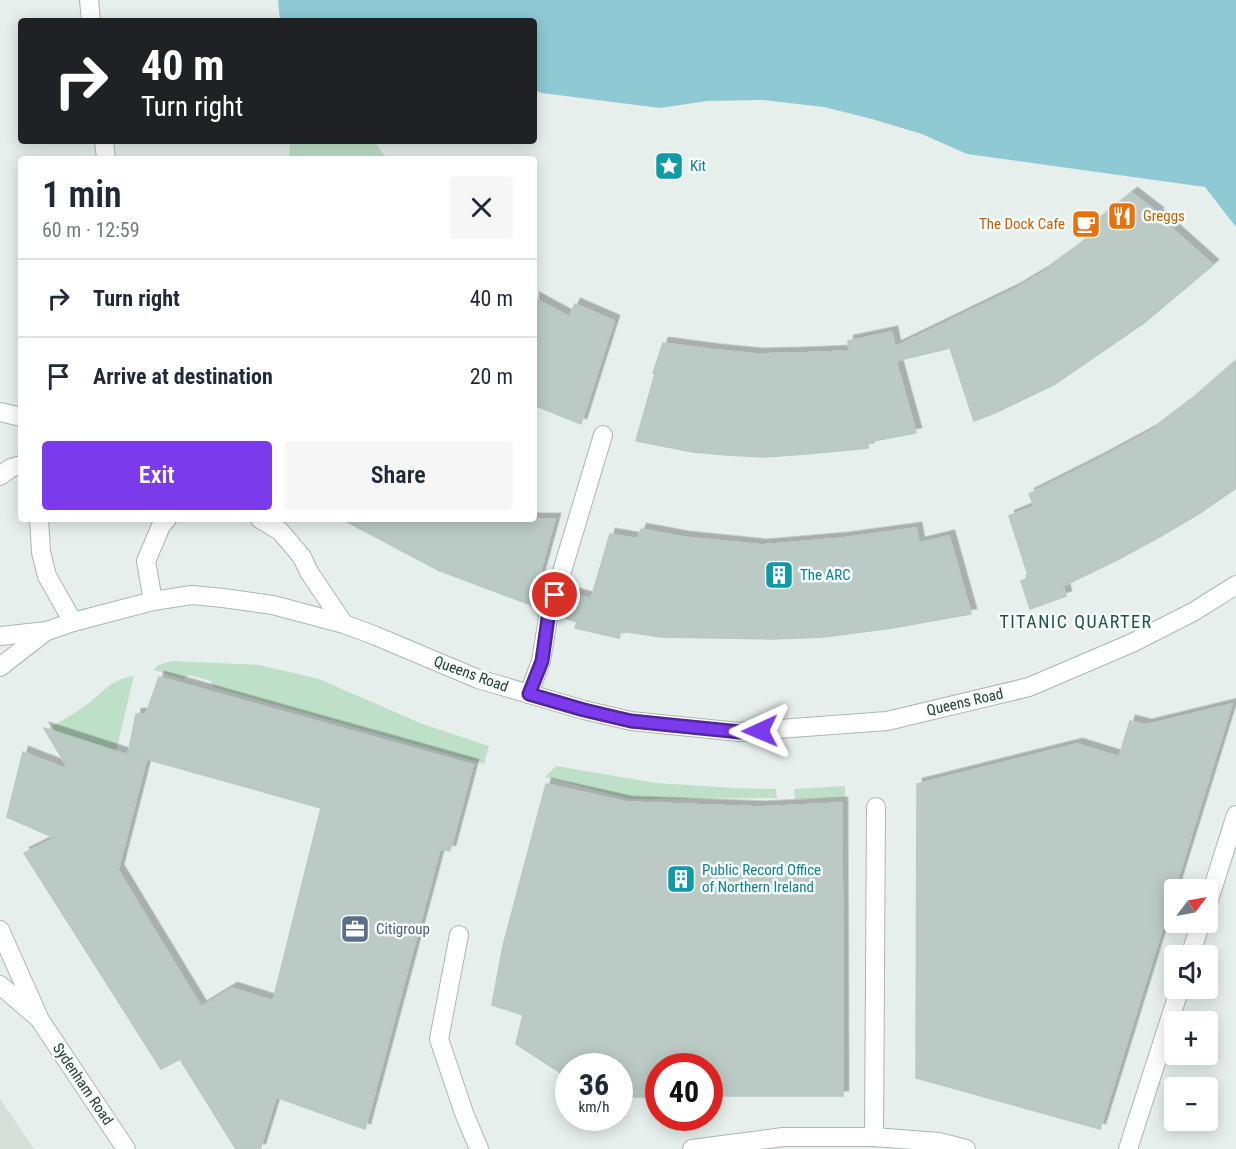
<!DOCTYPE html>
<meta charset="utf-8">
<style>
body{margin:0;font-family:"Roboto Condensed",sans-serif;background:#f6f6f7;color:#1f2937;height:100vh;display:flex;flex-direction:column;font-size:22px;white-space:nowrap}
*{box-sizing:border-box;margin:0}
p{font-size:20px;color:#747a83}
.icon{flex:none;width:33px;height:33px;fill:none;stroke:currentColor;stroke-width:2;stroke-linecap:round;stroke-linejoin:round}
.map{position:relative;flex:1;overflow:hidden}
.side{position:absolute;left:18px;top:156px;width:519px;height:366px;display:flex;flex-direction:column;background:#fff;border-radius:6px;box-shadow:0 3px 15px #0003}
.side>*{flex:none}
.guide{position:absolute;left:18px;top:18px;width:519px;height:126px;border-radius:6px;box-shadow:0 3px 15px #0003;background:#202124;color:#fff;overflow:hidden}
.needle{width:39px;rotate:58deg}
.fabs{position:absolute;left:1164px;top:879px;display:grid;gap:12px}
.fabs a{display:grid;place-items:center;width:54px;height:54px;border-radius:6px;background:#fff;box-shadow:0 3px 15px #0003;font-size:30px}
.speed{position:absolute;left:555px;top:1053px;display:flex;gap:12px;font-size:30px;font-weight:700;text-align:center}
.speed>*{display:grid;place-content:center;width:78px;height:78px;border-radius:50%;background:#fff;box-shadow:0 3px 15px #0003;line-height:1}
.speed small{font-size:15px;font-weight:400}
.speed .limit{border:9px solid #d22;background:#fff;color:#111}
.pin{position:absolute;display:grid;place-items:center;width:51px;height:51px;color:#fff;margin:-26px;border:3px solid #fff;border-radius:50%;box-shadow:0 2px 6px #0007}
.me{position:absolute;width:66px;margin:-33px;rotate:269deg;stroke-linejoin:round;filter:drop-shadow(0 0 4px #0008)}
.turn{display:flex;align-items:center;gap:21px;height:126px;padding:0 24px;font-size:27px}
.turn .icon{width:78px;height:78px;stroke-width:2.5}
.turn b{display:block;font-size:42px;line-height:51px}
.round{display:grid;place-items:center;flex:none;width:63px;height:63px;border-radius:6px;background:#f6f6f7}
.head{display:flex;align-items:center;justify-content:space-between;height:102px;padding:0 24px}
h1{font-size:36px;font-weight:600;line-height:45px}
.cta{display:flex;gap:12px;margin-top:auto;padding:12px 24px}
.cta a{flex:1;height:69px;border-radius:6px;background:#7c3aed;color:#fff;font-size:24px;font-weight:600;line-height:69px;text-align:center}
.cta a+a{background:#f6f6f7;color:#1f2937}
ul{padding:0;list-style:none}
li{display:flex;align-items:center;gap:18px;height:78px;padding:0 24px;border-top:2px solid #e0e1e3}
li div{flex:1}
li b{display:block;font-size:22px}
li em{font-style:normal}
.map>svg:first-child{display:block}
.built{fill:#d4dfda}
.green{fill:#bfe0c8}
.water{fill:#8ec9d4}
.building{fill:#bbcac4;stroke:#b8c9c2;stroke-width:1.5;filter:url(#shadow)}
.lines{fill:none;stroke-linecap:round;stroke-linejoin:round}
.service-casing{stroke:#a8b8b2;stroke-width:20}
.minor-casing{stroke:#a8b8b2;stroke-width:20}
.tertiary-casing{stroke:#a8b8b2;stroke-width:20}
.service{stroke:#fff;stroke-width:18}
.minor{stroke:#fff;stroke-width:18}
.tertiary{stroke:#fff;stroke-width:18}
.route-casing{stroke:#51269a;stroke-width:15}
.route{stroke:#7c3aed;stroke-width:10}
.labels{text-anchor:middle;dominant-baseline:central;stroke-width:5;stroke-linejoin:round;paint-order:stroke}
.culture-label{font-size:15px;fill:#0d838f;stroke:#f7fbf9;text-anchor:start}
.food-label{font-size:15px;fill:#c56008;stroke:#f7fbf9;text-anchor:start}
.street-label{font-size:15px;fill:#24423a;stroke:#f7fbf9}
.service-label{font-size:15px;fill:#4e5e75;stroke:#f7fbf9;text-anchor:start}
.quarter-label{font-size:18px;letter-spacing:1.5px;fill:#1f5548;stroke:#f7fbf9}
</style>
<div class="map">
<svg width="1236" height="1149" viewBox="0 0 1236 1149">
<defs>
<filter id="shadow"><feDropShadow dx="5.5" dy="-5.5" stdDeviation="0" flood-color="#0004"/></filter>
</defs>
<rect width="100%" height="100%" fill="#e6efeb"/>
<path class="built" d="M 0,1099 L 34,1149 L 0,1149 Z"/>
<g class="green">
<path d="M 290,141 L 374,141 L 387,159 L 289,159 Z"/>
<path d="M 172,661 L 259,665 L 319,679 L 420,723 L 489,746 L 484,764 L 213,687 L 211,681 L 189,675 L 184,679 L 154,670 L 158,665 Z"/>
<path d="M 134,676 L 116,751 L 47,729 C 61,721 76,713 89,703 C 107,689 110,680 134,676 Z"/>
<path d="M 556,766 L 656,783 L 735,788 L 776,789 L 777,798 L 630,799 L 545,777 Z"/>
<path d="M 845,786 L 845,798 L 795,799 L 794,789 Z"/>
</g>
<path class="water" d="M 278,0 L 1236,0 L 1236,227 L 1205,187 L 967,154 L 922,134 L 872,119 L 824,107 L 763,100 L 707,101 L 660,108 L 542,93 L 534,90 L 534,21 L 280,21 Z"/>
<g class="building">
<path d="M 1132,193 L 1158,213 L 1156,214 L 1213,265 L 1144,323 L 1055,384 L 997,412 L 974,421 L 950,348 L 896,361 L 916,433 L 868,442 L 868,448 L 806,454 L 765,457 L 727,455 L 693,452 L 636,441 L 655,374 L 653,373 L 663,343 L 716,350 L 757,354 L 801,353 L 849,351 L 848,341 L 892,332 L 895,347 L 1015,289 L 1042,273 L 1071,252 L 1100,228 L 1096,222 Z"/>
<path d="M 534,298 L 569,317 L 575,304 L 614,321 L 581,424 L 534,405 Z"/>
<path d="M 1236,361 L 1236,488 L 1200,513 L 1161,536 L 1119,559 L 1063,586 L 1066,596 L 1030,609 L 1021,581 L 1029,578 L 1009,516 L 1034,506 L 1029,494 L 1099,459 L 1151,431 L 1189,402 Z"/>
<path d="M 342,519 L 555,519 L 537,584 L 546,586 L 539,608 L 438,570 Z"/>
<path d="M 916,528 L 919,543 L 949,536 L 971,614 L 892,628 L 824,637 L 771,639 L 661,637 L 621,631 L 619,638 L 575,628 L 577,622 L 560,616 L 567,592 L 591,599 L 610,534 L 638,539 L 641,529 L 683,537 L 762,545 L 843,538 Z"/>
<path d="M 159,677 L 473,765 L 450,851 L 440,849 L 365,1129 L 276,1097 L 260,1149 L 236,1149 L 180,1059 L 161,1069 L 24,853 L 55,838 L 7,817 L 23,752 L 69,770 L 44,728 L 146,761 L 118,870 L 201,1007 L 232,988 L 273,1001 L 321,808 L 128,754 L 136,714 L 146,714 Z"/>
<path d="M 1232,704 L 1100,1129 L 916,1078 L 917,784 L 1077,744 L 1119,757 L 1130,721 L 1146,725 Z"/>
<path d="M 546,784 L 626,802 L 759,807 L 842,803 L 843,1096 L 710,1096 L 710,1066 L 658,1066 L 658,1097 L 620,1097 L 620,1066 L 568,1066 L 568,1097 L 565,1097 L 564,1075 L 516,1044 L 523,1015 L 492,1005 L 503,946 Z"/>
</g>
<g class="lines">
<g class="service-casing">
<g id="service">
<path d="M 89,0 L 91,21"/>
<path d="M 104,141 L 106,159"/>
<path d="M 0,412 L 21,417"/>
<path d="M 0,476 L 11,468 L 21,465"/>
<path d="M 39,519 L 41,552 L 47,576 L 73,622"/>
<path d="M 260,519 L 280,531 L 302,557 L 309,572 L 344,624"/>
<path d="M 153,601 L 146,561 L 161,526 L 167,519"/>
<path d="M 529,694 L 541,661 L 548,618 L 603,435"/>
</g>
</g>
<g class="minor-casing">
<g id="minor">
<path d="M 1208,903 L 1236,815"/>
<path d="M 459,935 L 439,1039 L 464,1113 L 479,1149"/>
<path d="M 1190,956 L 1201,922"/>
<path d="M 874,1137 L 876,807"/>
<path d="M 692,1149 L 783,1137 L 874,1137 L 939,1142 L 966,1149"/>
<path d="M 1128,1149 L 1180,988"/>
</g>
</g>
<g class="tertiary-casing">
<g id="tertiary">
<path d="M 0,636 L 47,631 L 73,622 L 153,601 L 192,595 L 223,598 L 273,605 L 344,624 L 376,636 L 478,679 L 584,710 L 631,721 L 739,732 L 887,721 L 1029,687 L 1132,643 L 1193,612 L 1236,585"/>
<path d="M 0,667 L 45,632"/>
<path d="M 0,930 L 40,1020 L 126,1149"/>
<path d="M 0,985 L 36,1016"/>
</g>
</g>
<use href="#service" class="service"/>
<use href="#minor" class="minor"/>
<use href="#tertiary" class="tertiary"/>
</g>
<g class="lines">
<g class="route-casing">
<path id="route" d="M 555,595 L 548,618 L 542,661 L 529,694 L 584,710 L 631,721 L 740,732 L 760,731"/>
</g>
<use href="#route" class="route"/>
</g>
<defs>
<g id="sight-square" transform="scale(1.5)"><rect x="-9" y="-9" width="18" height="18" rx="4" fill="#0f9aa8" stroke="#f7fbf9"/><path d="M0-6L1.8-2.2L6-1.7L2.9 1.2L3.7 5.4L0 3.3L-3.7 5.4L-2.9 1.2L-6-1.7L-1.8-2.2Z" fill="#fff"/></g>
<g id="restaurant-square" transform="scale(1.5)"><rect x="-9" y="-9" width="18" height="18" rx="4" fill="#e8710a" stroke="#f7fbf9"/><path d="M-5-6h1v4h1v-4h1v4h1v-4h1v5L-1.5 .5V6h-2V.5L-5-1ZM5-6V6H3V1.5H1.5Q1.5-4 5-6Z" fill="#fff"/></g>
<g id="cafe-square" transform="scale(1.5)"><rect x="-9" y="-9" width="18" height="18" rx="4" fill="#e8710a" stroke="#f7fbf9"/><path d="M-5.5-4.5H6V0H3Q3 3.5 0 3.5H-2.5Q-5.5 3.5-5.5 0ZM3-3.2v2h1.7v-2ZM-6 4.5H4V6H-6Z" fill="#fff"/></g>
<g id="building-square" transform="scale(1.5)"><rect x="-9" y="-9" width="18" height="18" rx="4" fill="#0f9aa8" stroke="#f7fbf9"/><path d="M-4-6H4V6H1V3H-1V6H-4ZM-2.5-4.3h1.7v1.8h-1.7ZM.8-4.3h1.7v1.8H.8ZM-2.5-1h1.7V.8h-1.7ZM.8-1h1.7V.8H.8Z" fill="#fff"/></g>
<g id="office-square" transform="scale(1.5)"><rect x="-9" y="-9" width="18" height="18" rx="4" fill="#5c6f8a" stroke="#f7fbf9"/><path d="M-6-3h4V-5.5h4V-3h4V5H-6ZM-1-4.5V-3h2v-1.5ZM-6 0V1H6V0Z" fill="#fff"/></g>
</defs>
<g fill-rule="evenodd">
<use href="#sight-square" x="669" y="166"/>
<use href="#restaurant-square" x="1122" y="216"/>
<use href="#cafe-square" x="1086" y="224"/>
<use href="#building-square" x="779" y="575"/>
<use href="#building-square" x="681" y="879"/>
<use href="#office-square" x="355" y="929"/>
</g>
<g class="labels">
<g class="culture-label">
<text x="690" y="166">Kit</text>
<text x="800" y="575">The ARC</text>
<text x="702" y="870">Public Record Office<tspan x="702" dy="17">of Northern Ireland</tspan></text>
</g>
<g class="food-label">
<text x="1143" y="216">Greggs</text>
<text x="1065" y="224" text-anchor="end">The Dock Cafe</text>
</g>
<g class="street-label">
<text transform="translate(471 674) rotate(20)">Queens Road</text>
<text transform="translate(965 702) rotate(-13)">Queens Road</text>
<text transform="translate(83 1084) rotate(56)">Sydenham Road</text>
</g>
<g class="service-label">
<text x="376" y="929">Citigroup</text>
</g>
<g class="quarter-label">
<text x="1076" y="621">TITANIC QUARTER</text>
</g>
</g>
</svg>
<div class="fabs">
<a><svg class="needle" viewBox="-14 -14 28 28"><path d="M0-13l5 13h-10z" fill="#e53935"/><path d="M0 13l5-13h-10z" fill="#747a83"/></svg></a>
<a><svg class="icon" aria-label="sound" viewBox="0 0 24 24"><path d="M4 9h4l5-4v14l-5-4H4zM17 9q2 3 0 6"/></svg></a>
<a>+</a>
<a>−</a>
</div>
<div class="speed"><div>36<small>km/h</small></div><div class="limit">40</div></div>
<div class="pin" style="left:555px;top:595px;background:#d93025"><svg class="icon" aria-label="arrive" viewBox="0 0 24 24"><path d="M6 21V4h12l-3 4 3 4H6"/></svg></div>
<svg class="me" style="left:760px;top:731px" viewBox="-20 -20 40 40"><path d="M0-17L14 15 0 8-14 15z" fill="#7c3aed" stroke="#fff" stroke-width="4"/></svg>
<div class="guide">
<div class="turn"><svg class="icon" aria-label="right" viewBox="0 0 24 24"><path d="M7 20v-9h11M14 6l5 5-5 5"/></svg><div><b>40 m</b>Turn right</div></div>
</div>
<section class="side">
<div class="head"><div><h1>1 min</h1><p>60 m · 12:59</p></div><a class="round"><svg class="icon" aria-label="close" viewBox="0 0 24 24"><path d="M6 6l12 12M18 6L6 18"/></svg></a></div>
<ul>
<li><svg class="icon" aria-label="right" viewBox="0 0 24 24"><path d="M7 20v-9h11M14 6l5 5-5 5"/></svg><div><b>Turn right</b></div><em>40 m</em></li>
<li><svg class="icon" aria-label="arrive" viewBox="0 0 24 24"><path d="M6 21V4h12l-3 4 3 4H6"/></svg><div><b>Arrive at destination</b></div><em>20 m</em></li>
</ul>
<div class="cta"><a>Exit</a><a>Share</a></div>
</section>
</div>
